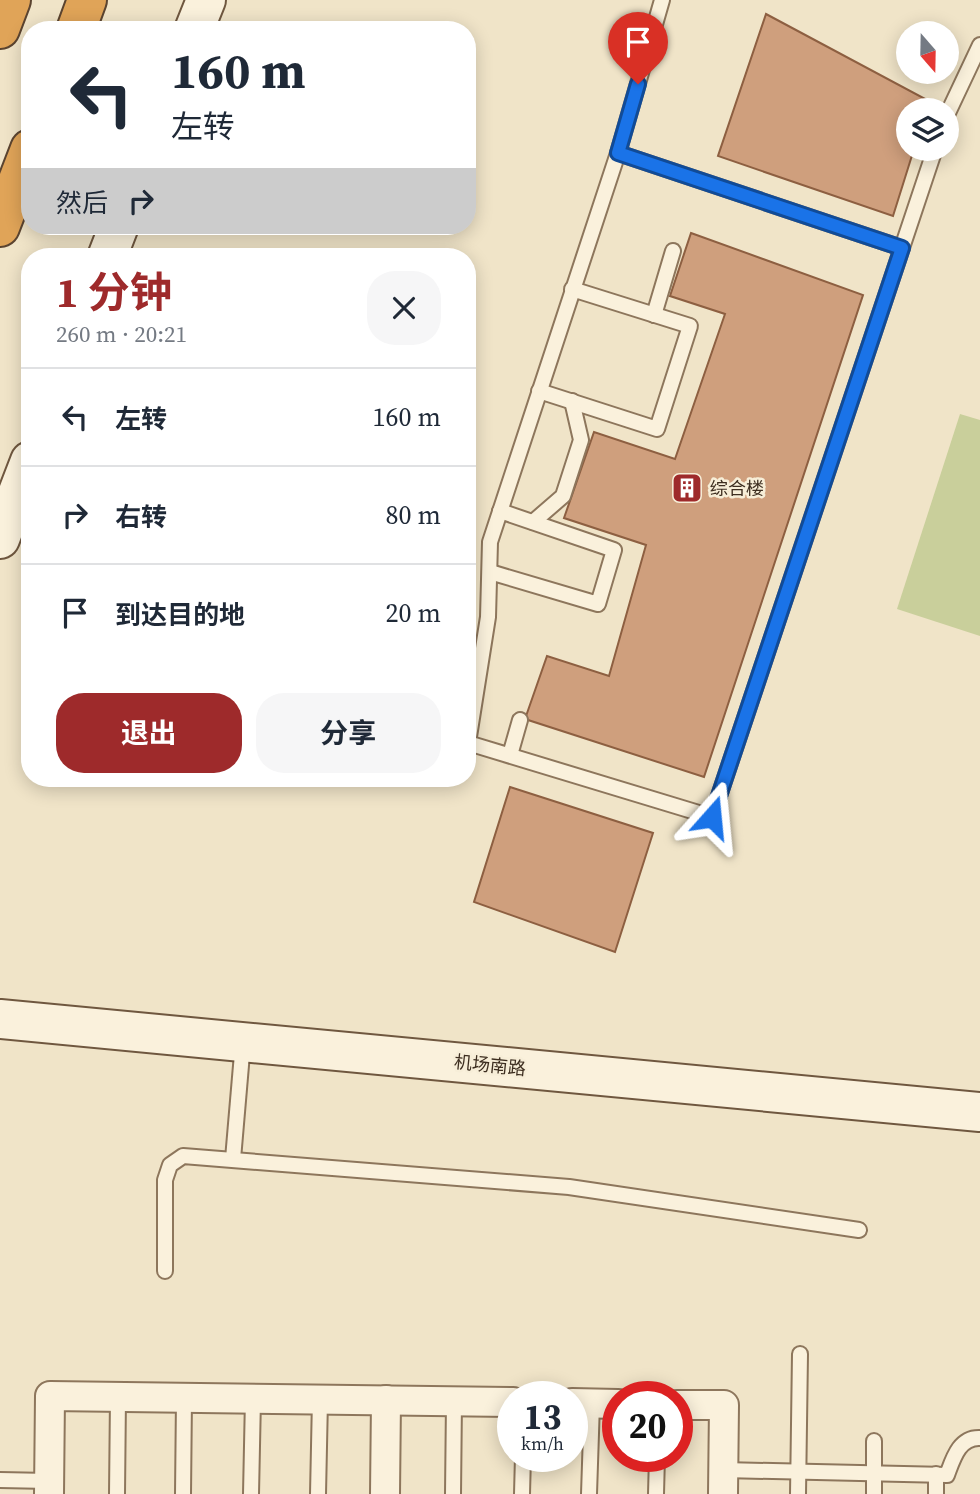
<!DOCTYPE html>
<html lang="zh">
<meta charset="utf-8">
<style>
body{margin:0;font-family:"Source Serif 4","Noto Sans SC",serif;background:#f6f6f7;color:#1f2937;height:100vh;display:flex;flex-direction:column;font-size:26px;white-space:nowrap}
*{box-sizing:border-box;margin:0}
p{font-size:23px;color:#747a83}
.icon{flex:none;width:38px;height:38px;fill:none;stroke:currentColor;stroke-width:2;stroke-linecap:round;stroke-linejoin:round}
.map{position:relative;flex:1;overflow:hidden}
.panel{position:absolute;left:21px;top:248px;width:455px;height:539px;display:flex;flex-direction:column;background:#fff;border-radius:28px;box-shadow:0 4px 18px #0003}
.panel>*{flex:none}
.guide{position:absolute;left:21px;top:21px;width:455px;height:214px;border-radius:28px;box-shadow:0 4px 18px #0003;background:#fff;color:#1f2937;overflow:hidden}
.needle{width:46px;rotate:160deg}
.buttons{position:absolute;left:896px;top:21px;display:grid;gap:14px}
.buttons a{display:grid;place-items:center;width:63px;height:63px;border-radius:50%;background:#fff;box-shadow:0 4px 18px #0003;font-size:35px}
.speed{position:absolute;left:497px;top:1381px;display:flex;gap:14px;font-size:35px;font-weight:700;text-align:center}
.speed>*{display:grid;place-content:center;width:91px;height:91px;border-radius:50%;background:#fff;box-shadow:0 4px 18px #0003;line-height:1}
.speed small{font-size:18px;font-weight:400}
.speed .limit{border:10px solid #d22;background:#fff;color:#111}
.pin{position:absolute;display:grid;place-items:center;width:60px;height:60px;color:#fff;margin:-72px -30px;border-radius:50% 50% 50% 0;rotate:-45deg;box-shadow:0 0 7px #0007}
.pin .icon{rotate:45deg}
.me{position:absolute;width:77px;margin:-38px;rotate:18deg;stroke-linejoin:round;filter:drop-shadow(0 0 5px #0008)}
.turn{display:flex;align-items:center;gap:24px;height:147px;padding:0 35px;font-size:32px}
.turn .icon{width:91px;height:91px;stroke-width:2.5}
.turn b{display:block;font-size:49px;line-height:60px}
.then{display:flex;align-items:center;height:66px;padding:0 35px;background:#0003;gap:14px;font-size:26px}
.round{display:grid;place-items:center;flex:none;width:74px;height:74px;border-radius:28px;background:#f6f6f7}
.summary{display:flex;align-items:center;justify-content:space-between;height:119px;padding:0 35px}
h1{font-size:42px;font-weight:700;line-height:52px;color:#9e2a2b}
.primary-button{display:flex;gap:14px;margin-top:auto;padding:14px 35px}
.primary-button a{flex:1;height:80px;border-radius:28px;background:#9e2a2b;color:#fff;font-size:28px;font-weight:700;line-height:80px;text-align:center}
.primary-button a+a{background:#f6f6f7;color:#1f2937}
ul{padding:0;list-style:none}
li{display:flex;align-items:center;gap:21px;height:98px;padding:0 35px;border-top:2px solid #e0e1e3}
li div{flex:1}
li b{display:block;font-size:26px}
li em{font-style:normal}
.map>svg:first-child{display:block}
.green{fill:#c9cf9b}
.building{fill:#cf9f7d;stroke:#8d5f41;stroke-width:2}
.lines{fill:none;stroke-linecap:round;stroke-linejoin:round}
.lane-casing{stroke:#8d765c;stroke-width:18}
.street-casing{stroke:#8d765c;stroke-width:32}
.secondary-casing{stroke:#6f573f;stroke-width:42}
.highway-casing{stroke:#5b4430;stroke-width:42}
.lane{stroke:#faf1dc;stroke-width:14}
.street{stroke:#faf1dc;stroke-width:28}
.secondary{stroke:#faf1dc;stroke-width:38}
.highway{stroke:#e0a458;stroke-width:38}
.route-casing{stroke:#114b97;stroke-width:18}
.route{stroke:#1a73e8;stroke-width:12}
.labels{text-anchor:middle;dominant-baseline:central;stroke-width:5;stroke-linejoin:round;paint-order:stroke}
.poi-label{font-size:18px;fill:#3d2e20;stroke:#f7eed8;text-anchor:start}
.street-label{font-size:18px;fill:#3d2e20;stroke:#f7eed8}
</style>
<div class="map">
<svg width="980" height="1494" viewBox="0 0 980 1494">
<rect width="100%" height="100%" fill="#f0e4c8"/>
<path class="green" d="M 960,414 L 980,420 L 980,636 L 897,609 Z"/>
<g class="building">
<path d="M 766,14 L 929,101 L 926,110 L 908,110 L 908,149 L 914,149 L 893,216 L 718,156 Z"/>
<path d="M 691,233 L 863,295 L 704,777 L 525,719 L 547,656 L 609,676 L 646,545 L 564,518 L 594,432 L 675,459 L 725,314 L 670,296 Z"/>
<path d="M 510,787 L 653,833 L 615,952 L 474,902 Z"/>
</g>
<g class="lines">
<g class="lane-casing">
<g id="lane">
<path d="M 662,0 L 618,153 L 490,542 L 488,617 L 468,743 L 712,817 L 935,149"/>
<path d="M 947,115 L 980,45"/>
<path d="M 618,153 L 902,248"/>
<path d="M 654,315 L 673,251"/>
<path d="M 539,391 L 657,429 L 690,326 L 572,289"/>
<path d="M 533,522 L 563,496 L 581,440 L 572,401"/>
<path d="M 490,572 L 598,604 L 614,550 L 500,511"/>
<path d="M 510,755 L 520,720"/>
<path d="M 233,1159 L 243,1042"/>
<path d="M 165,1271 L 165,1180 L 170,1165 L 183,1156 L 569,1187 L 859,1230"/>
<path d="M 723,1470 L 947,1475 C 953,1459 959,1437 980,1438"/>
<path d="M 0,1480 L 49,1481"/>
<path d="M 117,1494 L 118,1397"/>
<path d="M 183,1494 L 184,1398"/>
<path d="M 251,1494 L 253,1398"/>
<path d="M 318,1494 L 320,1399"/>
<path d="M 453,1494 L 454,1401"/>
<path d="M 522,1494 L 523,1456"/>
<path d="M 589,1494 L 592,1403"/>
<path d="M 656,1494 L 657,1456"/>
<path d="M 798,1494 L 800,1354"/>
<path d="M 874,1494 L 874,1441"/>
<path d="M 936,1494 L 936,1474"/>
</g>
</g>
<g class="street-casing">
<g id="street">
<path d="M 572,1403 L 618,1404"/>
<path d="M 677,1405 L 724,1405 L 723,1494"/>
<path d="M 49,1494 L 50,1396 L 513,1402"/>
<path d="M 385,1494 L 386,1400"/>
</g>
</g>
<g class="secondary-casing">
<g id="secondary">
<path d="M 194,30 L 206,0"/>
<path d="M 107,257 L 119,226"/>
<path d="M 0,539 L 30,461"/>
<path d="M 0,1019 L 980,1112"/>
</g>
</g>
<g class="highway-casing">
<g id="highway">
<path d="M 0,29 L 11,0"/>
<path d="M 76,30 L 87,0"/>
<path d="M 0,227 L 30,149"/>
</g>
</g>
<use href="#lane" class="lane"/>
<use href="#street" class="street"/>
<use href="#secondary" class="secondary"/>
<use href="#highway" class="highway"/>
</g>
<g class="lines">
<g class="route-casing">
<path id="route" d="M 638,84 L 618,153 L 902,248 L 712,817"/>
</g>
<use href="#route" class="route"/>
</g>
<defs>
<g id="building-square" transform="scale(1.575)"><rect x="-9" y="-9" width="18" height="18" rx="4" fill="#9e2a2b" stroke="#f7eed8"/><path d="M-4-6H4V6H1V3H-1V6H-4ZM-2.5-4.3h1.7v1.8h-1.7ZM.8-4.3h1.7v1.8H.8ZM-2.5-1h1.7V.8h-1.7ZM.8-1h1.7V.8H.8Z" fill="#fff"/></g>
</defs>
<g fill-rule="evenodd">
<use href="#building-square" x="687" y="488"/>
</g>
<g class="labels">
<g class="poi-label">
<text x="710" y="488">综合楼</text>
</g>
<g class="street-label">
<text transform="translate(490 1065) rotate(6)">机场南路</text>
</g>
</g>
</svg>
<div class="buttons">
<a><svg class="needle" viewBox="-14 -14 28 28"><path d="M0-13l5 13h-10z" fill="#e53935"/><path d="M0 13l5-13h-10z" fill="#747a83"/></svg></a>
<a><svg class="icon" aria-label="layers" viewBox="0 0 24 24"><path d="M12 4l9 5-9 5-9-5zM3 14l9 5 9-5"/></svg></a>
</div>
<div class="speed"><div>13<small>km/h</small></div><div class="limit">20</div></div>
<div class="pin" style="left:638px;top:84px;background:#d93025"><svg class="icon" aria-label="arrive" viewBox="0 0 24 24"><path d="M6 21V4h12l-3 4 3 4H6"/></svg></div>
<svg class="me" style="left:712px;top:817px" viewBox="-20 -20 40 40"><path d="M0-17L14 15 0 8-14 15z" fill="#1a73e8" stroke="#fff" stroke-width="4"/></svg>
<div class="guide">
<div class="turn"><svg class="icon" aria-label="left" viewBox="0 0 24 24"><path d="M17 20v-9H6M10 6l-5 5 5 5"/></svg><div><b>160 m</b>左转</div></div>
<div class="then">然后<svg class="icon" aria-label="right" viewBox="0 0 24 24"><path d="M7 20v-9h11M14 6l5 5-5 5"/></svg></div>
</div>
<section class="panel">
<div class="summary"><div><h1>1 分钟</h1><p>260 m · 20:21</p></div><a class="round"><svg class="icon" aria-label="close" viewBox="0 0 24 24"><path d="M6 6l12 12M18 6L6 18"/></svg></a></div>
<ul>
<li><svg class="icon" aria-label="left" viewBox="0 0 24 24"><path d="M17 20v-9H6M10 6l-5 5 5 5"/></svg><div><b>左转</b></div><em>160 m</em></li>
<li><svg class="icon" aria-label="right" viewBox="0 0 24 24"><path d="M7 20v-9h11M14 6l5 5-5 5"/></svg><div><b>右转</b></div><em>80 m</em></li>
<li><svg class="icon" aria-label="arrive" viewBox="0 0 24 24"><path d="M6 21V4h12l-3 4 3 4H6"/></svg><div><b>到达目的地</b></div><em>20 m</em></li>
</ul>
<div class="primary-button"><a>退出</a><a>分享</a></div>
</section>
</div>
